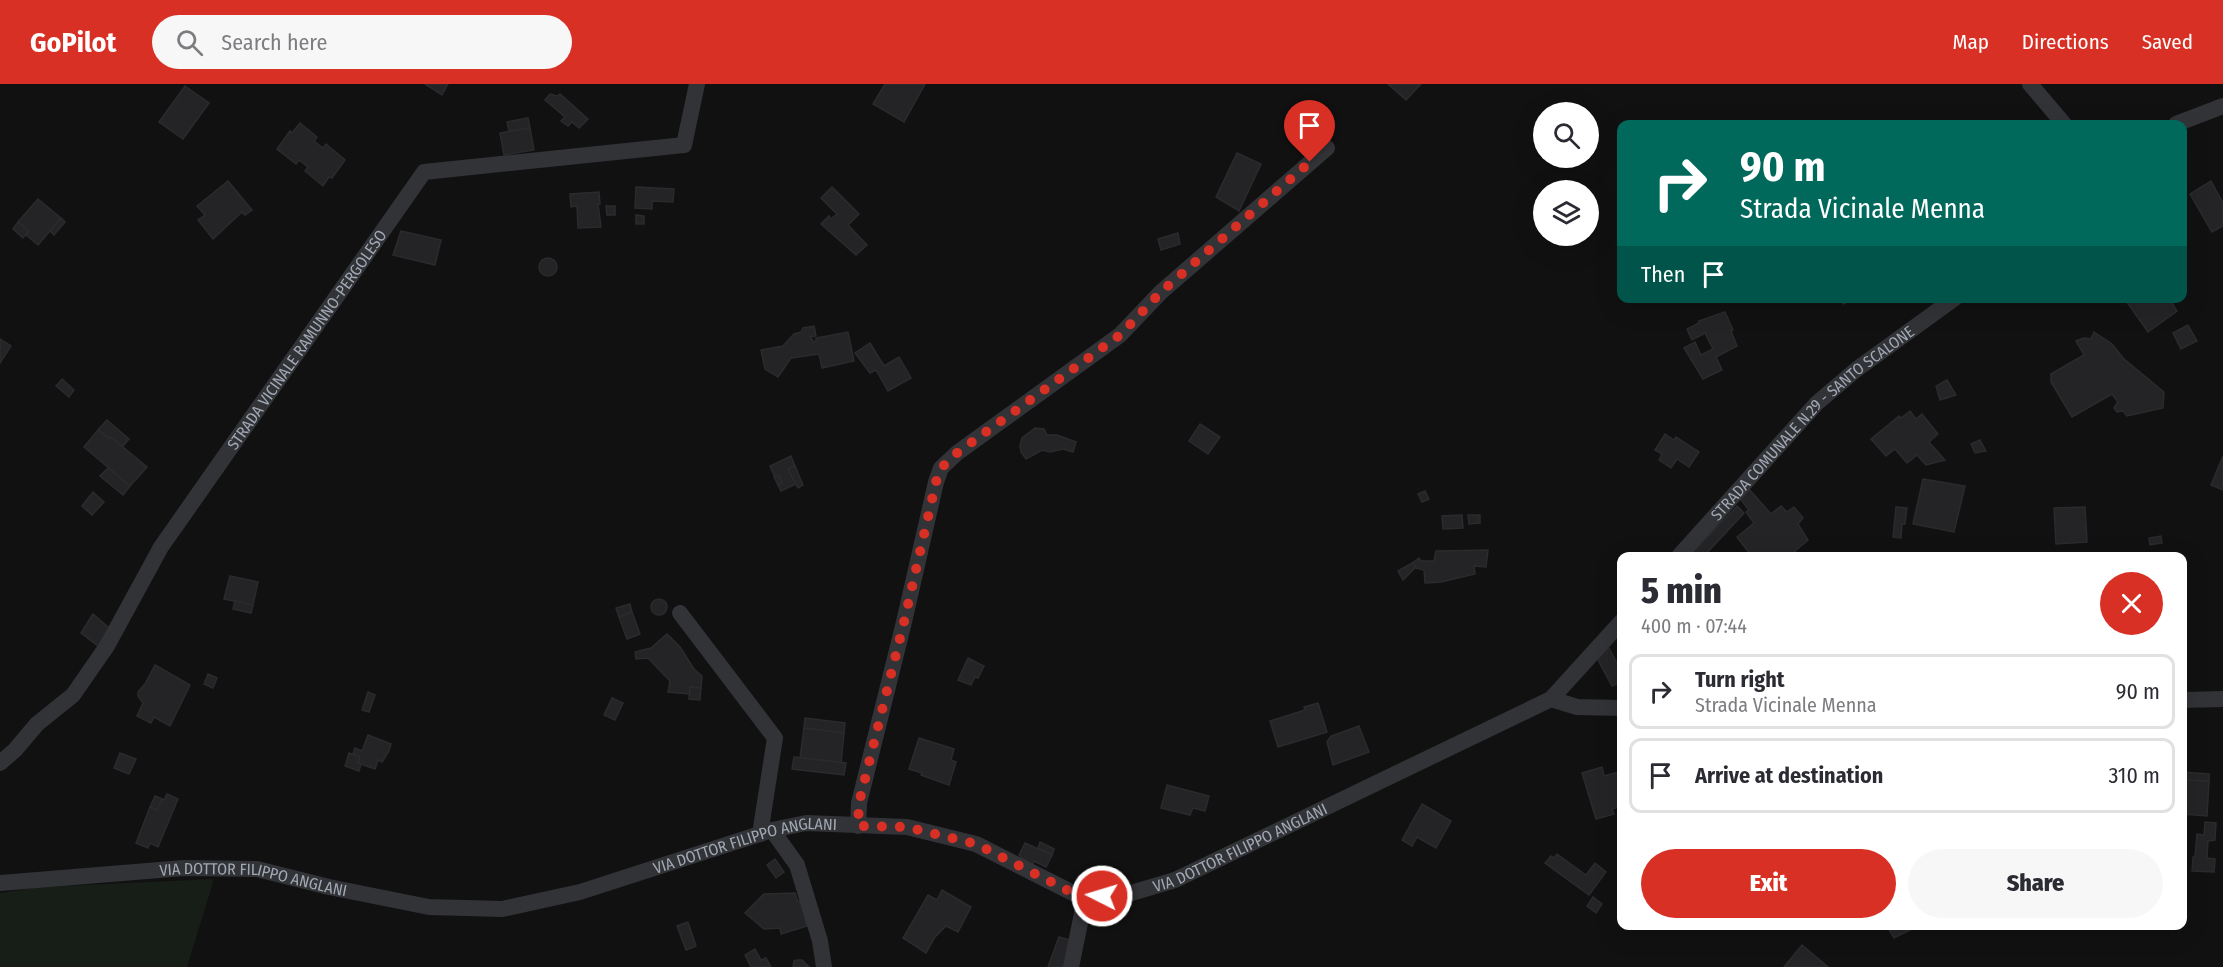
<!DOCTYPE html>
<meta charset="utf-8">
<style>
body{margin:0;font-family:"Fira Sans Condensed",sans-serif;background:#f7f7f7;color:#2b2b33;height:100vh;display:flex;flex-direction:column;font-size:22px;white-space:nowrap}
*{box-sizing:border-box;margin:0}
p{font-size:20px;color:#7c7c81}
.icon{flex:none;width:33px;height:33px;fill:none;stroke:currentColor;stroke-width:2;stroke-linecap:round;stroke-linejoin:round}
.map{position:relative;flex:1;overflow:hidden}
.drawer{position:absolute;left:1617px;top:468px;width:570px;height:378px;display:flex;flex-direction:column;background:#fff;border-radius:12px;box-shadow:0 6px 24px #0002}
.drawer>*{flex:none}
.banner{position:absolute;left:1617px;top:36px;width:570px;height:183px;border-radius:12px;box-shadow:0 6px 24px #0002;background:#00695c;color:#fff;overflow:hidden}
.controls{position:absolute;left:1533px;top:18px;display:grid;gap:12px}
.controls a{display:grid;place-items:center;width:66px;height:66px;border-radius:50%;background:#fff;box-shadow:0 6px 24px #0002;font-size:30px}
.pin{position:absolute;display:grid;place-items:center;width:51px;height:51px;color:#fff;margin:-62px -26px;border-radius:50% 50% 50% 0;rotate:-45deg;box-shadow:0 0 6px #0007}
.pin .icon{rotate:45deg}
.me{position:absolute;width:66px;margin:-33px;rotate:275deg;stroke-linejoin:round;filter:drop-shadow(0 0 4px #0008)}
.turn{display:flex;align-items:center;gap:21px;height:126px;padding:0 24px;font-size:27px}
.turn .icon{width:78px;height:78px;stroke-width:2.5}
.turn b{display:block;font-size:42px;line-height:51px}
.then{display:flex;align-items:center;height:57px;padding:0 24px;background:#0003;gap:12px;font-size:22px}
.round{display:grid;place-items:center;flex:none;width:63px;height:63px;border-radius:32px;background:#f7f7f7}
.summary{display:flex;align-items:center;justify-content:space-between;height:102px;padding:0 24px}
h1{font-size:36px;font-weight:800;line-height:45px}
.cta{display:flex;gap:12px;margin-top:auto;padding:12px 24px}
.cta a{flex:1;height:69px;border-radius:36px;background:#d93025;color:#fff;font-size:24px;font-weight:800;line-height:69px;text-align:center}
.cta a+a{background:#f7f7f7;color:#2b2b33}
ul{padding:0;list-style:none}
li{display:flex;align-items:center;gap:18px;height:75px;margin:0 12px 9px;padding:0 12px;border:3px solid #e1e1e2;border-radius:12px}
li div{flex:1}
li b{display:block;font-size:22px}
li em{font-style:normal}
header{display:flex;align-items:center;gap:36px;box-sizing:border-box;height:84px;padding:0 30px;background:#d93025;color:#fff}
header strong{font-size:28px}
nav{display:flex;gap:33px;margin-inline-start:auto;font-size:21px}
.search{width:420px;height:54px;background:#f7f7f7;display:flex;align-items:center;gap:15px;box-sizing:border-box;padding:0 21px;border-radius:33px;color:#7c7c81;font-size:22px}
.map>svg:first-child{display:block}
.green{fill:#171d17}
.building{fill:#242426;stroke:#2b2b2e;stroke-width:1.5}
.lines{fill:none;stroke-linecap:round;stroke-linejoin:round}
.minor{stroke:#323337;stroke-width:16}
.route{stroke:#d93025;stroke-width:10;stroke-dasharray:0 18}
.labels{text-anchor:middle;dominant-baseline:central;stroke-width:6;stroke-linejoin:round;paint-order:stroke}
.street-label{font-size:16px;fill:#a1a8b4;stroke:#0c0c0d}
</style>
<header>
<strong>GoPilot</strong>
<div class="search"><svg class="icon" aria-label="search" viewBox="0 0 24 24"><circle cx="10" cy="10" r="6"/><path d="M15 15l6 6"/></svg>Search here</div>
<nav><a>Map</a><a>Directions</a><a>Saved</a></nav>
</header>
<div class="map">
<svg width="2223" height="883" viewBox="0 0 2223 883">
<rect width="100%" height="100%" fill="#111112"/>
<path class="green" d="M 214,795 L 187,883 L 0,883 L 0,809 L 40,803 Z"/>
<g class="building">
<path d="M 425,0 L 448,0 L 442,11 Z"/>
<path d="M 885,0 L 925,0 L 904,38 L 873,20 Z"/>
<path d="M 1388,0 L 1421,0 L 1406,16 Z"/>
<path d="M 185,2 L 209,19 L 183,55 L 159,38 Z"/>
<path d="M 550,10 L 557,12 L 560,10 L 588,35 L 579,44 L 572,38 L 568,42 L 561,37 L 565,33 L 545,16 Z"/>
<path d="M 528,34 L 530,44 L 509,47 L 507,38 Z"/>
<path d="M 300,39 L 317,53 L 314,57 L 323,64 L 326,60 L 345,76 L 332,94 L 329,93 L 323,102 L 305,87 L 308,83 L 299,76 L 296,80 L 277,65 L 290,47 L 292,49 Z"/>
<path d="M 530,44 L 534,66 L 504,71 L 500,49 Z"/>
<path d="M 1237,69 L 1261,80 L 1239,127 L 1216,113 Z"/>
<path d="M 228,97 L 252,126 L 245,131 L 242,128 L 213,155 L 198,136 L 205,131 L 197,122 Z"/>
<path d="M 2211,97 L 2223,119 L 2223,142 L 2212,148 L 2190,110 Z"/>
<path d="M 636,103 L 674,105 L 673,118 L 652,117 L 652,125 L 635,124 Z"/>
<path d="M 832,103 L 859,130 L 848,141 L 867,161 L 856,171 L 821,140 L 829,132 L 831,135 L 837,130 L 821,114 Z"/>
<path d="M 599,108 L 600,120 L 598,120 L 601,143 L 578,144 L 577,122 L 571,123 L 570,110 Z"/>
<path d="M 38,115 L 61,134 L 38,161 L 26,151 L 29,147 L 18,138 Z"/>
<path d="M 606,122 L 615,122 L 615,131 L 607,131 Z"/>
<path d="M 636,131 L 644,132 L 644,140 L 636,140 Z"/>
<path d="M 61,134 L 65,138 L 54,151 L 50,147 Z"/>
<path d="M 18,138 L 29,147 L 23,154 L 13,145 Z"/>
<path d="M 401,147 L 441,156 L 435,181 L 393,171 Z"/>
<path d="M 1178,149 L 1180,160 L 1161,166 L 1158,155 Z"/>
<circle cx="548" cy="183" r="9"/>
<path d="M 1840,214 L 1854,214 L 1843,220 Z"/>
<path d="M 2124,214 L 2169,214 L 2177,227 L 2148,248 Z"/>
<path d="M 1725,228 L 1733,246 L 1731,247 L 1737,262 L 1716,273 L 1722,286 L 1703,295 L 1684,264 L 1695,258 L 1701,271 L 1713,265 L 1705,249 L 1692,256 L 1687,245 L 1699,239 L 1699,237 Z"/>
<path d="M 2188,241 L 2197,257 L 2181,265 L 2173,249 Z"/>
<path d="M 814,242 L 816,252 L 810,253 L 814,258 L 816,257 L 816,254 L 848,248 L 854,277 L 822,284 L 819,270 L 791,274 L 778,293 L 765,285 L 761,266 L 783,262 L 794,250 L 801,248 L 803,244 Z"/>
<path d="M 2094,248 L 2112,260 L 2124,275 L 2164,308 L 2163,324 L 2127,332 L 2123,327 L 2117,328 L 2114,324 L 2118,318 L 2112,310 L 2072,333 L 2051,298 L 2051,290 L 2084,271 L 2076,257 L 2084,254 L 2091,255 Z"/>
<path d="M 0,255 L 11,262 L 0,279 Z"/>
<path d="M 870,259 L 884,282 L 899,273 L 911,294 L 888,307 L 876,286 L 870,289 L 855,269 Z"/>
<path d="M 62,295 L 74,306 L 69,313 L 56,302 Z"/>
<path d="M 1947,296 L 1956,311 L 1940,316 L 1936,302 Z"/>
<path d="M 1910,327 L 1916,335 L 1922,330 L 1938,350 L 1929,358 L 1945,376 L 1926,381 L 1917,371 L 1907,379 L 1895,365 L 1886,372 L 1871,355 L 1899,332 L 1901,334 Z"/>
<path d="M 107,336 L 129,355 L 122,363 L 98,346 Z"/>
<path d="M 1200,340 L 1220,353 L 1208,370 L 1189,357 Z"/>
<path d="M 1035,344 L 1044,345 L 1047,351 L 1057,351 L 1076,358 L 1073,368 L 1063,365 L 1050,368 L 1042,366 L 1026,375 L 1021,368 L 1020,362 L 1022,354 Z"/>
<path d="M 98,346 L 109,355 L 111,353 L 147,383 L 130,402 L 84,363 Z"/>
<path d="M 1665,350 L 1674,356 L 1676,353 L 1699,368 L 1689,383 L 1677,375 L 1671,384 L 1659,376 L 1662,370 L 1655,366 Z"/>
<path d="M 1980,356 L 1986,367 L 1975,369 L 1971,360 Z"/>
<path d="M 791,372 L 795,382 L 788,385 L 796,400 L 781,407 L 778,401 L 782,399 L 779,391 L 775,393 L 770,382 Z"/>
<path d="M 2223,372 L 2223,406 L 2211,401 Z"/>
<path d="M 795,382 L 803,401 L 798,404 L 788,385 Z"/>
<path d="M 108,384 L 130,402 L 123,411 L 100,392 Z"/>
<path d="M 779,391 L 782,399 L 778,401 L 774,393 Z"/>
<path d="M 1923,395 L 1965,402 L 1954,448 L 1913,440 Z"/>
<path d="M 1749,405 L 1771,430 L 1781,422 L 1787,428 L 1794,423 L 1803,434 L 1798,440 L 1808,456 L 1795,467 L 1799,472 L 1752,472 L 1743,461 L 1737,453 L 1754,439 L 1746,428 L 1749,426 L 1741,416 Z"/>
<path d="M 1425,407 L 1429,415 L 1422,418 L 1418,410 Z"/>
<path d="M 93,408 L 104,418 L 92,431 L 82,422 Z"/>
<path d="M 1737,422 L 1744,429 L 1704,472 L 1689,472 Z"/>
<path d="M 1896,423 L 1907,424 L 1905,440 L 1902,440 L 1901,454 L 1893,453 Z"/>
<path d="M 2085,423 L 2087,458 L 2056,460 L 2054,424 Z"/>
<path d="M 1462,431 L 1463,444 L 1443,445 L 1442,432 Z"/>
<path d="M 1468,431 L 1480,431 L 1480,439 L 1469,440 Z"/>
<path d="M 2161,452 L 2162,459 L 2150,461 L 2149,454 Z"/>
<path d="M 1488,466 L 1486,483 L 1474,482 L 1475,490 L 1441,498 L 1425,499 L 1424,486 L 1415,484 L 1414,478 L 1419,474 L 1421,477 L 1434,477 L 1436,467 Z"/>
<path d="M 1414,478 L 1415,484 L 1403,496 L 1398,487 Z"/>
<path d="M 230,492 L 258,498 L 253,521 L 224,515 Z"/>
<circle cx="659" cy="523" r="8"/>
<path d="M 235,517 L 253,521 L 251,529 L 233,525 Z"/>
<path d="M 630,520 L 632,528 L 619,533 L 616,524 Z"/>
<path d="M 632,528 L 640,550 L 627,555 L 619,533 Z"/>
<path d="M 93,530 L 109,544 L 98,562 L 81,549 Z"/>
<path d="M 667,550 L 680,563 L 694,585 L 702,592 L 701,604 L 690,603 L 689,610 L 668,608 L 670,597 L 648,574 L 636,575 L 635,568 L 651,564 Z"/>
<path d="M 1608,562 L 1618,581 L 1622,579 L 1622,597 L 1612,602 L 1597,574 Z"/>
<path d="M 968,574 L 984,582 L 978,594 L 975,593 L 971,601 L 958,596 Z"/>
<path d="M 155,581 L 190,601 L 170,642 L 154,633 L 151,639 L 137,632 L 143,619 L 138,612 L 138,608 L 145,600 Z"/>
<path d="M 208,590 L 217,594 L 213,604 L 204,600 Z"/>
<path d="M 690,603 L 701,604 L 700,616 L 689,615 Z"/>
<path d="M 368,608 L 375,611 L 369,628 L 362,626 Z"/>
<path d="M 612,614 L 623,619 L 615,636 L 604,631 Z"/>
<path d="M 1318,619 L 1327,648 L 1278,663 L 1270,637 L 1305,626 L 1304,623 Z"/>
<path d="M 805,634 L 845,639 L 844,649 L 804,644 Z"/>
<path d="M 1359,642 L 1369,668 L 1333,681 L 1327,658 L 1331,652 Z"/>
<path d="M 804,644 L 844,649 L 841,679 L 800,674 Z"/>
<path d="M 368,651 L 391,660 L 389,667 L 382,678 L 378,676 L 375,685 L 358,679 L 360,673 L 353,670 L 355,664 L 362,667 Z"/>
<path d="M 919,654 L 954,665 L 951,676 L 956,678 L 949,701 L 921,691 L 922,689 L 909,685 Z"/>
<path d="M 120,669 L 136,675 L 129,690 L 114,684 Z"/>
<path d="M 349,669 L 360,673 L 358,679 L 361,680 L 359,687 L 345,682 Z"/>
<path d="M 794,673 L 846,679 L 844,691 L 792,685 Z"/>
<path d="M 1602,683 L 1604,692 L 1622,687 L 1622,722 L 1612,725 L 1614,730 L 1596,735 L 1582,689 Z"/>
<path d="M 2182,688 L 2209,690 L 2209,697 L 2182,696 Z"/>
<path d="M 2182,696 L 2209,697 L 2207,732 L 2182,730 Z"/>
<path d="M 1167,701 L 1209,712 L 1205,727 L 1193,724 L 1190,731 L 1161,724 Z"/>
<path d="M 167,710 L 178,715 L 158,763 L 150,759 L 148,764 L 136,759 L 150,723 L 157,726 L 162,715 L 164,716 Z"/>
<path d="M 155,712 L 162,715 L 157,726 L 150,723 Z"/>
<path d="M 1422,720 L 1451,737 L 1436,764 L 1417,753 L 1412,762 L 1402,756 Z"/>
<path d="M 2205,738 L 2216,739 L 2215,756 L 2208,757 L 2207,774 L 2215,775 L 2214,788 L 2192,787 L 2193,773 L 2195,773 L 2197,750 L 2204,751 Z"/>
<path d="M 1040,758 L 1054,765 L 1052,771 L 1038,764 Z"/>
<path d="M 1025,759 L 1052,771 L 1046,783 L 1034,777 L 1032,782 L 1019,771 Z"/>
<path d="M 1557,770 L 1586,791 L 1595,779 L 1606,788 L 1589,811 L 1545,779 L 1551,772 L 1554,774 Z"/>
<path d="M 775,775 L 784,788 L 776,794 L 767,781 Z"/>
<path d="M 942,806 L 971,823 L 958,848 L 946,842 L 935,853 L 926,869 L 903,854 L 928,811 L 937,816 Z"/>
<path d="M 795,809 L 798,818 L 800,817 L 807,842 L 781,850 L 780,844 L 764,845 L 745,829 L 764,810 Z"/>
<path d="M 1593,813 L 1602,820 L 1596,829 L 1587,822 Z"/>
<path d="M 688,838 L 696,862 L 686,866 L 677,842 Z"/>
<path d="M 1887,842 L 1913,842 L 1914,844 L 1894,854 Z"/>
<path d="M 1059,853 L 1070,856 L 1068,883 L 1048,883 Z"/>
<path d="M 1802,861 L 1828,883 L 1784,883 Z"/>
<path d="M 755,865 L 761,876 L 766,874 L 771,883 L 751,883 L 745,871 Z"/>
<path d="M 797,876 L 802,876 L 809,883 L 793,883 L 794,877 Z"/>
</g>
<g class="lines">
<g class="minor">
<path d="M 2030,0 L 2064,40"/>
<path d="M 2176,40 L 2223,22"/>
<path id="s1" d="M 1679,472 L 1817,319 L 1857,285 L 1955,214"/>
<path d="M 680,529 L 775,654 L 760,750"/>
<path d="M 1551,615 L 1577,623 L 1622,624"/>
<path d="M 2182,616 L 2223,615"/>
<path id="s2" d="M 0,679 L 15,666 L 37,640 L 73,611 L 107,562 L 161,463 L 424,88 L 684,61 L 697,0"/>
<path d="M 858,742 L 859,719 L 904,538 L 936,398 L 941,384 L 957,369 L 1120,251 L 1161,208 L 1327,64"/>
<path d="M 772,746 L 797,781 L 820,857 L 824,883"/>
<path id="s3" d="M 0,799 L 184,784 L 257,785 L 329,803 L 429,823 L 502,825 L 580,808 L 772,746 L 806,739 L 907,743 L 976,760 L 1073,809 L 1118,813 L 1175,796 L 1551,615 L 1622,537"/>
<path d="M 1071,883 L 1086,810"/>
</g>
</g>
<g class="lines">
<path class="route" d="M 1102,812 L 1073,809 L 976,760 L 906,743 L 858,742 L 859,719 L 904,538 L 936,398 L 941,384 L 957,369 L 1120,251 L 1161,208 L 1310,78"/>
</g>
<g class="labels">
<g class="street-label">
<text stroke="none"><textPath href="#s2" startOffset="526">STRADA VICINALE RAMUNNO-PERGOLESO</textPath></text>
<text stroke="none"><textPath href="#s1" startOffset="189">STRADA COMUNALE N.29 - SANTO SCALONE</textPath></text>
<text stroke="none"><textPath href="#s3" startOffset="1281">VIA DOTTOR FILIPPO ANGLANI</textPath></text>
<text stroke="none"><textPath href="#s3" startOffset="759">VIA DOTTOR FILIPPO ANGLANI</textPath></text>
<text stroke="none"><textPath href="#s3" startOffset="255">VIA DOTTOR FILIPPO ANGLANI</textPath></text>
</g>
</g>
</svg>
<div class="controls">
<a><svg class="icon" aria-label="search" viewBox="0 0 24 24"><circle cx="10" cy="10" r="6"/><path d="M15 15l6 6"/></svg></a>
<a><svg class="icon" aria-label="layers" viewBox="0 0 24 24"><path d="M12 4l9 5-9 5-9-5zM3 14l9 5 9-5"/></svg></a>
</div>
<div class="pin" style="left:1310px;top:78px;background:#d93025"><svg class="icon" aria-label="arrive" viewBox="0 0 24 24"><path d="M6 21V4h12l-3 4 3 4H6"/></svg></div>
<svg class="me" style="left:1102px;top:812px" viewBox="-20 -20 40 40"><circle r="17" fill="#d93025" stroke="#fff" stroke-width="3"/><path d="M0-11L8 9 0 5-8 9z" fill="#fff"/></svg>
<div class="banner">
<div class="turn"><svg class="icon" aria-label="right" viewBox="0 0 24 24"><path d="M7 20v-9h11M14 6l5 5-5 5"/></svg><div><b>90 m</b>Strada Vicinale Menna</div></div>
<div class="then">Then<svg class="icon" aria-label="arrive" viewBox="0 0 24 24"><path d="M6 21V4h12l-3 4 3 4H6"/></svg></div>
</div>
<section class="drawer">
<div class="summary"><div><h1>5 min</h1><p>400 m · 07:44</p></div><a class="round" style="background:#d93025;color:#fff"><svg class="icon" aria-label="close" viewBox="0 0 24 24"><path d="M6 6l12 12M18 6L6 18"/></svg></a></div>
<ul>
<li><svg class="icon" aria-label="right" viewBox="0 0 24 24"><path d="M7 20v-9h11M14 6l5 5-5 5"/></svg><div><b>Turn right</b><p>Strada Vicinale Menna</p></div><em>90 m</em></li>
<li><svg class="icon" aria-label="arrive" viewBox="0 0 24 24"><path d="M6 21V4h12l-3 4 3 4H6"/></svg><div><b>Arrive at destination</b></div><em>310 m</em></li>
</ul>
<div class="cta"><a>Exit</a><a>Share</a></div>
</section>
</div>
